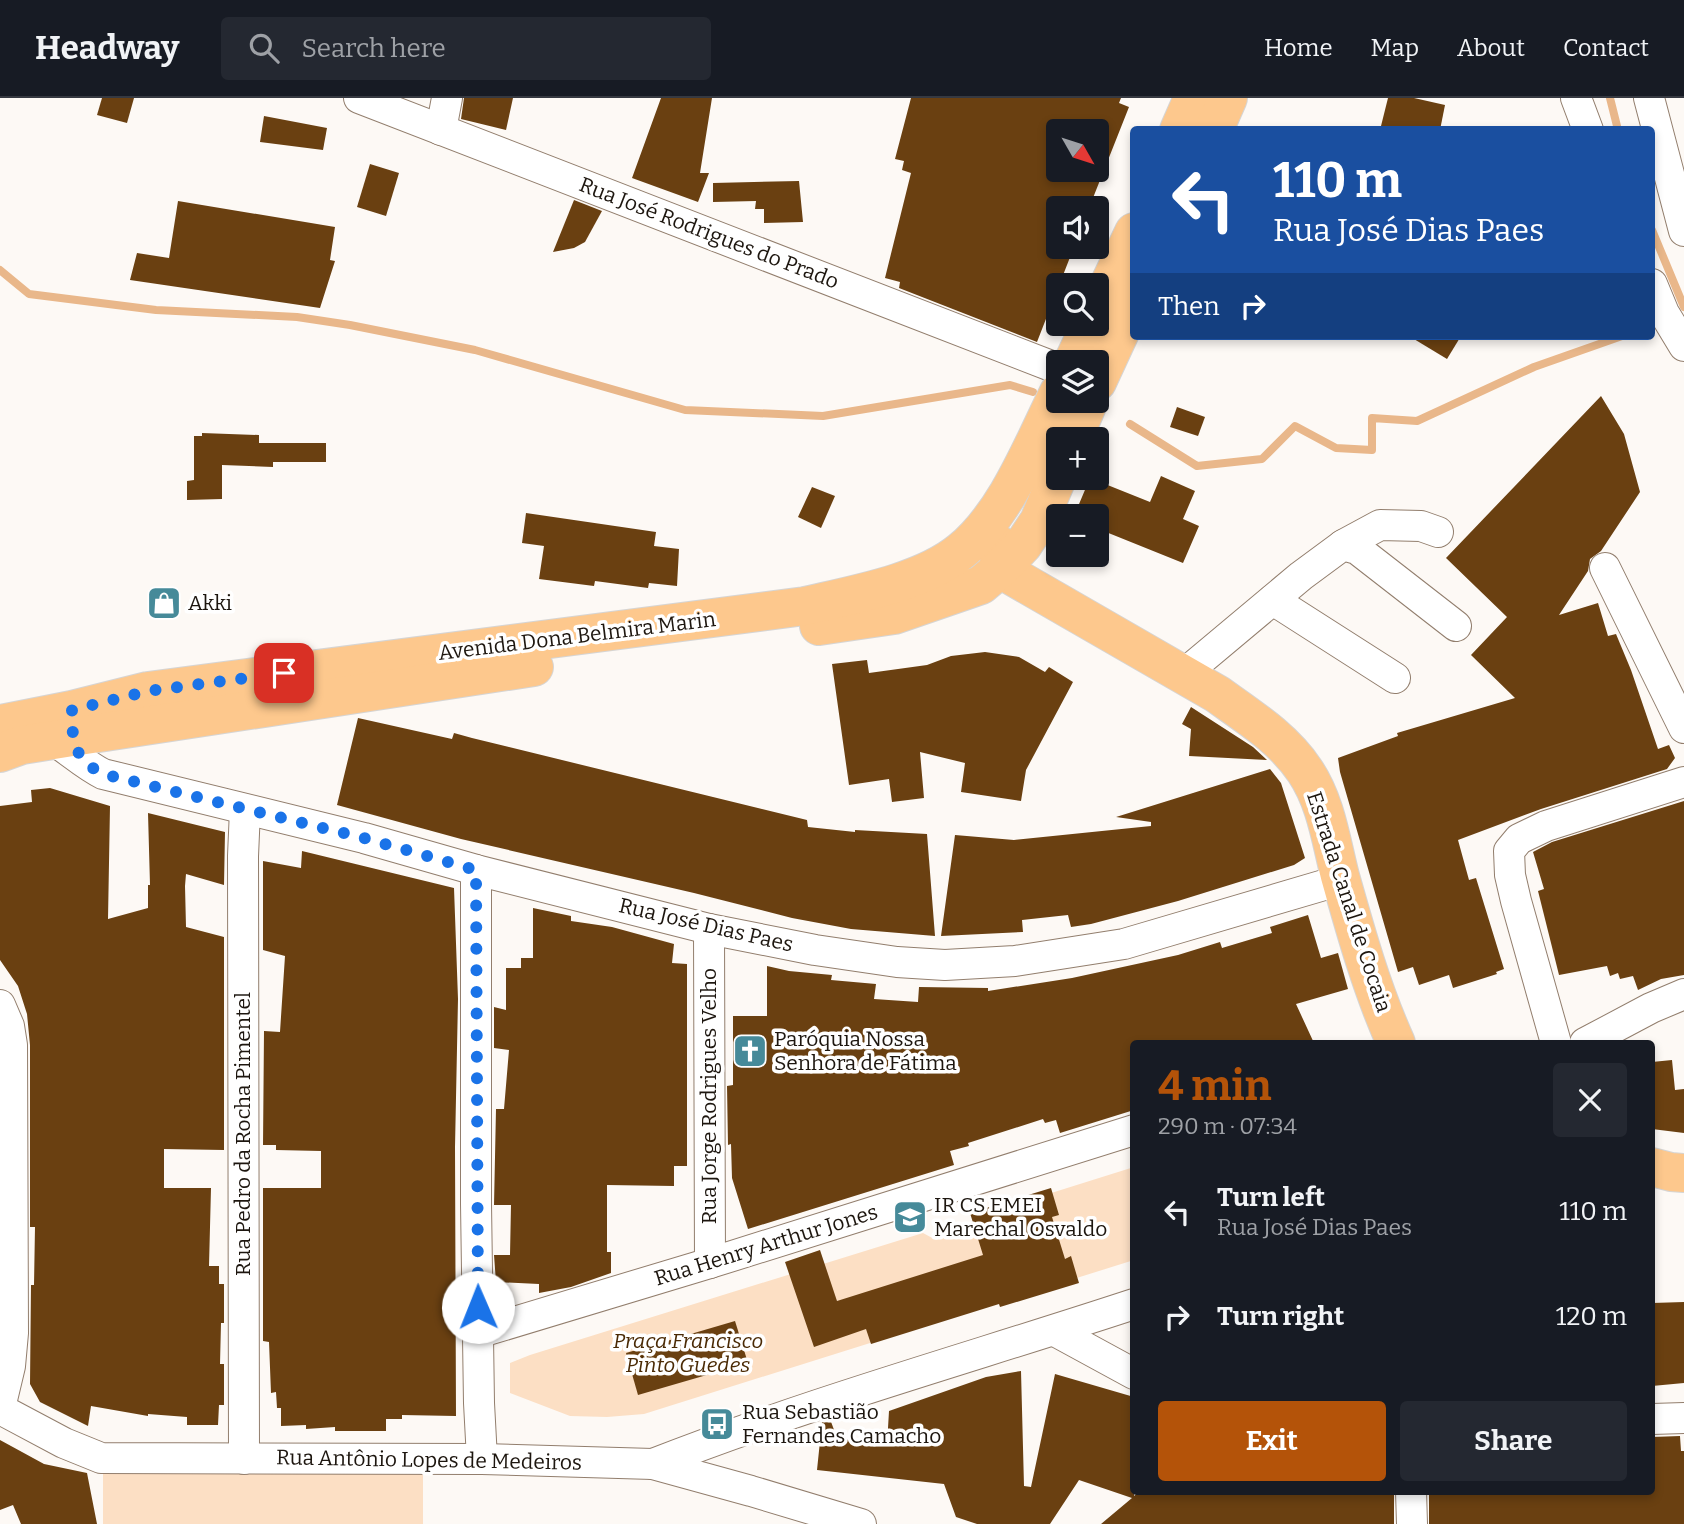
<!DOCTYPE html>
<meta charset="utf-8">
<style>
body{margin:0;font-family:Bitter,serif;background:#242831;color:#f1f3f6;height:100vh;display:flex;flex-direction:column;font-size:26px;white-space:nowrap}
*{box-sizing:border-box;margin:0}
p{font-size:23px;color:#9ea1a6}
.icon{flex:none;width:38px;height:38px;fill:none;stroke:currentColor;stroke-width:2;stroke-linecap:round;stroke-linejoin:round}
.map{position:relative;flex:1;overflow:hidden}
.details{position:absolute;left:1130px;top:942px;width:525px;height:455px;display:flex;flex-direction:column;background:#171b24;border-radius:7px;box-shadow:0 4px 10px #0003}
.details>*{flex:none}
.guide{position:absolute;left:1130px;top:28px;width:525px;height:214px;border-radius:7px;box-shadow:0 4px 10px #0003;background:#1a4fa0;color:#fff;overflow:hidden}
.needle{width:46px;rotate:129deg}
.buttons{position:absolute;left:1046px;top:21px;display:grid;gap:14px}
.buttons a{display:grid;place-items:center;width:63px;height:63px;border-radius:7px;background:#171b24;box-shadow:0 4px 10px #0003;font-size:35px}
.pin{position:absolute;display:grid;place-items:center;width:60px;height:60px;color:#fff;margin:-30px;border-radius:14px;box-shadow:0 4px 10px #0006}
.me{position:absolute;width:77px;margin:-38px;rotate:359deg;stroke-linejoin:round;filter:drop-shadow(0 0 5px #0008)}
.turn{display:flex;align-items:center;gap:24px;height:147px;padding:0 28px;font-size:32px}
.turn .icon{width:91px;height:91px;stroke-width:2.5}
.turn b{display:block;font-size:49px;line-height:60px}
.then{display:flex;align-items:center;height:66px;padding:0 28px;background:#0003;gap:14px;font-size:26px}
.round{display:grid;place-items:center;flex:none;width:74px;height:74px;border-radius:7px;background:#242831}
.head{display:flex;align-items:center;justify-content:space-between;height:119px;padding:0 28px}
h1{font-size:42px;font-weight:700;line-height:52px;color:#b45309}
.primary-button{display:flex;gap:14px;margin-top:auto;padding:14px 28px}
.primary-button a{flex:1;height:80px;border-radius:7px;background:#b45309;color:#fff;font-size:28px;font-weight:700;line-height:80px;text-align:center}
.primary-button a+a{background:#242831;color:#f1f3f6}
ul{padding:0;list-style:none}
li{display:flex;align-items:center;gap:21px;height:105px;padding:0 28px}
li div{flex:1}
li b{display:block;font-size:26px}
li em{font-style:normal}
header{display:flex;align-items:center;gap:42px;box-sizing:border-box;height:98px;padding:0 35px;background:#171b24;border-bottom:2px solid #363941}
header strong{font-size:33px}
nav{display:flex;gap:38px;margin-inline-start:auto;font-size:24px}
.search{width:490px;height:63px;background:#242831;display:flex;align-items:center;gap:18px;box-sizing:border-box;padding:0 24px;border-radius:7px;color:#9ea1a6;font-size:26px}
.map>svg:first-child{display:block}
.green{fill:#fcdfc4}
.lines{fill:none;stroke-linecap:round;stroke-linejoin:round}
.stream{stroke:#e9b78a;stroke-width:8}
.building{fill:#6a4011;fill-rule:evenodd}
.minor-casing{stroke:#927e6d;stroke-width:32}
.major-casing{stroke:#d6d5d4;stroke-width:40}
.minor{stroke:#fff;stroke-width:30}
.major{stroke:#fdc88d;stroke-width:38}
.route{stroke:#1a73e8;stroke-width:12;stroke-dasharray:0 21.6}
.labels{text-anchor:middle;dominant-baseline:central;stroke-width:7;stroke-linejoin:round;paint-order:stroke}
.street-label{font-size:21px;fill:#1d160f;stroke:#fff}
.poi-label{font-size:21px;fill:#1d160f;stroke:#fff;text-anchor:start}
.park-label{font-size:21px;font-style:italic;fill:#4a2a05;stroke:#fff}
</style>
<header>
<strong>Headway</strong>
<div class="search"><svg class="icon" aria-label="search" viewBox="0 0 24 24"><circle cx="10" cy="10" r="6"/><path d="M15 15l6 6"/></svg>Search here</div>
<nav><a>Home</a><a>Map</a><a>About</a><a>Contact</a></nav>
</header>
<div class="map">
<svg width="1684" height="1426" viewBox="0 0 1684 1426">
<rect width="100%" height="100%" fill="#fdf9f5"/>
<g class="green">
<path d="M 1134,1069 L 1134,1162 L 644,1316 L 607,1319 L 570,1318 L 510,1295 L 510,1265 L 530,1257 L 923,1135 L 936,1142 L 977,1127 L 1029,1102 Z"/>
<path d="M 423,1369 L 423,1426 L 103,1426 L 103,1374 Z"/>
</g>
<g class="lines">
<g class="stream">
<path d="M 1610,0 L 1618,32"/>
<path d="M 1652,132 L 1684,209"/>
<path d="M 0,172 L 29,196 L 156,212 L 297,219 L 350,227 L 475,252 L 685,312 L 823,318 L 1010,287 L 1033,294"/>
<path d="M 1130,326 L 1197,368 L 1262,361 L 1295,328 L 1336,350 L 1372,352 L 1372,320 L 1417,323 L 1534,269 L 1622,238"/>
</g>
</g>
<g class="building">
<path d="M 102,0 L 134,0 L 127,25 L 97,17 Z"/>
<path d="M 464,0 L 513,0 L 506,32 L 461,21 Z"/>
<path d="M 661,0 L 712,0 L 700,75 L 709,75 L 698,104 L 632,80 Z"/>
<path d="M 911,0 L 1121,0 L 1119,5 L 1129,9 L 1089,110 L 1059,110 L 1059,149 L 1074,149 L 1037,244 L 899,190 L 900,184 L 885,180 L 911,75 L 902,72 L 904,63 L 895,61 ZM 1059,33 L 1097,33 L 1097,72 L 1059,72 Z"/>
<path d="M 1388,0 L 1414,0 L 1445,7 L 1440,32 L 1380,32 Z"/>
<path d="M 264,18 L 327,30 L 323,52 L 260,44 Z"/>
<path d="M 370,66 L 399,75 L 386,118 L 357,109 Z"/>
<path d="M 799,83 L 803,124 L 764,125 L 764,111 L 755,111 L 756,103 L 713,104 L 713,85 Z"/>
<path d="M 574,102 L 602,113 L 585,144 L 574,150 L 553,154 Z"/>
<path d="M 178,103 L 335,129 L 330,162 L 335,163 L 320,210 L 130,182 L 137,155 L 169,160 Z"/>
<path d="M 1409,238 L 1461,238 L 1447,261 Z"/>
<path d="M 1601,298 L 1624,336 L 1640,394 L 1601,453 L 1590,461 L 1588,473 L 1559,517 L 1598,505 L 1608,538 L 1616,536 L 1631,572 L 1658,651 L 1669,647 L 1675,660 L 1667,671 L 1541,711 L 1458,742 L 1469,782 L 1476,780 L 1504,871 L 1496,874 L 1497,876 L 1453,890 L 1449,877 L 1419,887 L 1413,869 L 1398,874 L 1340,674 L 1338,660 L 1398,638 L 1397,635 L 1515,600 L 1471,557 L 1507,519 L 1446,460 Z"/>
<path d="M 1177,309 L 1205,319 L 1198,338 L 1170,329 Z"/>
<path d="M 202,335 L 259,337 L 259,345 L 326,345 L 326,364 L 273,364 L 273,369 L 222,367 L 222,401 L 187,402 L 187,383 L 194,382 L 194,338 L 202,338 Z"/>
<path d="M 1161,378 L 1195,393 L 1183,421 L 1199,428 L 1183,465 L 1101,432 L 1097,440 L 1097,418 L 1074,418 L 1090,380 L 1150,404 Z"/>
<path d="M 812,389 L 835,398 L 821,430 L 798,419 Z"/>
<path d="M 526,415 L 656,434 L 654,448 L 679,451 L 677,488 L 649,485 L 648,490 L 595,483 L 594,488 L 539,481 L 544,448 L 522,445 Z"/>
<path d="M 985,554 L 1019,559 L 1045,574 L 1049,569 L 1073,584 L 1026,672 L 1021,703 L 961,694 L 965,665 L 920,654 L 924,700 L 892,704 L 889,681 L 849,687 L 832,566 L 867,562 L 869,575 L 927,567 L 951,558 Z"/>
<path d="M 1191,609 L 1253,649 L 1267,662 L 1189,658 L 1191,631 L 1182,626 Z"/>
<path d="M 358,620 L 452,641 L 454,635 L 472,640 L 807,722 L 808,729 L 855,734 L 855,732 L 927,736 L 935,838 L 851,831 L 792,820 L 694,795 L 461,741 L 337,707 Z"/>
<path d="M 1270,671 L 1281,685 L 1305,760 L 1294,767 L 1178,803 L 1091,826 L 1071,829 L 1068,817 L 1022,822 L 1023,834 L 941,838 L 955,737 L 1014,742 L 1151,728 L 1151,724 L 1116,719 Z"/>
<path d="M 50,690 L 110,708 L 108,821 L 148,810 L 148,787 L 150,787 L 148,715 L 225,734 L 224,787 L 186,776 L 185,788 L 186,829 L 224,839 L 224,1052 L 164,1051 L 164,1090 L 211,1090 L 209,1168 L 219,1168 L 219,1186 L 224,1186 L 224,1225 L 221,1225 L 220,1266 L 224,1266 L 224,1307 L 219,1307 L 218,1327 L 187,1327 L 187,1319 L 148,1316 L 148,1318 L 91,1308 L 88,1328 L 40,1304 L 30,1286 L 31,1187 L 34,1187 L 35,1129 L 30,1129 L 30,947 L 27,916 L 18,888 L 0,862 L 0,708 L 32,704 L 31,692 Z"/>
<path d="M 1684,703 L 1684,877 L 1661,881 L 1638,892 L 1633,878 L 1620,881 L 1618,875 L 1610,878 L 1607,868 L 1559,877 L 1538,793 L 1544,791 L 1533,754 L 1552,744 Z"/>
<path d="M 302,753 L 454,790 L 458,901 L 455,1049 L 456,1318 L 402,1317 L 402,1321 L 386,1321 L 386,1333 L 335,1333 L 335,1329 L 306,1331 L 306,1327 L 281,1328 L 281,1310 L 277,1310 L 276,1294 L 271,1295 L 269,1244 L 263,1243 L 263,1090 L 321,1090 L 321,1053 L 276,1052 L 276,1047 L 263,1047 L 264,933 L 280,934 L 285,858 L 263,852 L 263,763 L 301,770 Z"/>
<path d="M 533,810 L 571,818 L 571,823 L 612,829 L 674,846 L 672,865 L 687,866 L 687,1068 L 674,1068 L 674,1088 L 607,1087 L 607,1154 L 611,1154 L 611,1175 L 571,1189 L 539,1195 L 539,1186 L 496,1184 L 494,1157 L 510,1157 L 511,1107 L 494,1107 L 496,1011 L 504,1011 L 509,952 L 494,950 L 494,909 L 506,912 L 506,870 L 521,870 L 521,860 L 533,860 Z"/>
<path d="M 1308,817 L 1321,860 L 1338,855 L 1348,891 L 1296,906 L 1314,945 L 1134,945 L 1134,1012 L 1060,1035 L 1056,1022 L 1045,1025 L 1043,1021 L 968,1045 L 969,1048 L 950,1053 L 954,1067 L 748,1131 L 732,1080 L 731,1046 L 728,1047 L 727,988 L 733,987 L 733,918 L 767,918 L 767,868 L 789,873 L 832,877 L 831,882 L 876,886 L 874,901 L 918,904 L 919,889 L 988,890 L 988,893 L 1072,880 L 1178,857 L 1220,844 L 1222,850 L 1272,835 L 1270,829 Z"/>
<path d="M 1672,962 L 1675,992 L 1684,991 L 1684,1035 L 1652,1031 L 1652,964 Z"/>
<path d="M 1051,1090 L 1059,1117 L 1052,1119 L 1065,1161 L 1071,1158 L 1079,1185 L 1000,1209 L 999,1206 L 871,1246 L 866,1231 L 814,1249 L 785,1164 L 820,1152 L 837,1203 L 983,1157 L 970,1115 Z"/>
<path d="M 1684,1204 L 1684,1285 L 1652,1288 L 1652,1205 Z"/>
<path d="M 735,1223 L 748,1265 L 638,1297 L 626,1255 Z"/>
<path d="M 1021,1273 L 1024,1388 L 1031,1389 L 1055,1276 L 1134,1299 L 1134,1398 L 1140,1393 L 1394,1393 L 1394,1426 L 1101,1426 L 1132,1400 L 1079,1382 L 1050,1426 L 977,1426 L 956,1419 L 944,1386 L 817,1372 L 822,1324 L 830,1321 L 837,1340 L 887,1347 L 889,1313 L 986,1279 Z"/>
<path d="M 1680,1338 L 1681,1353 L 1684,1353 L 1684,1426 L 1429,1426 L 1429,1393 L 1652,1393 L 1652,1339 Z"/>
<path d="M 0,1342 L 44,1366 L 87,1375 L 97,1426 L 21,1426 L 13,1407 L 0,1412 Z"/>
</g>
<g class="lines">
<g class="minor-casing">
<g id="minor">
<path d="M 359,0 L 1059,271"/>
<path d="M 1576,0 L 1588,32"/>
<path d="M 1649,0 L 1684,133"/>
<path d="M 441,32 L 447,0"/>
<path d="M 1652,186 L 1664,215 L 1684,248"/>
<path d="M 1343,447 L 1380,427 L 1421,428 L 1438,434"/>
<path d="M 1605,470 L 1684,630"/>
<path d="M 1273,502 L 1395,580"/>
<path d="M 1184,576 L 1301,478 L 1343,447 L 1357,451 L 1456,528"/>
<path d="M 53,642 C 70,653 85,667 103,676 L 364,740 L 476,772 L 709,831 L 815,852 L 897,864 L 945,867 L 1015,863 L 1124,846 L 1341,782"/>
<path d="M 476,772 L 476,1106 L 479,1305 L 482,1361"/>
<path d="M 709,831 L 710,1165"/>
<path d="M 0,907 L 9,928 L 12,947 L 13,1235 L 10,1268 L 0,1310"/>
<path d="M 1556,945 L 1516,803 L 1510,777 L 1509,753 L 1519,741 L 1546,728 L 1684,684"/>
<path d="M 1585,945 L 1651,910 L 1684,896"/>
<path d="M 1055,1233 L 1134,1276"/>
<path d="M 478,1235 L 710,1165 L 1134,1032"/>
<path d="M 0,1311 L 64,1345 L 101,1360 L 482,1361 L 653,1366 L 751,1393 L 861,1426"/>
<path d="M 1652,1321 L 1684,1320"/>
<path d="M 244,1361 L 243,758 L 245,712"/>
<path d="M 653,1366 C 811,1304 973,1259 1134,1206"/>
<path d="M 1411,1393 L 1412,1426"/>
</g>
</g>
<g class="major-casing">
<g id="major">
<path d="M 1179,32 L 1193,0"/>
<path d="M 1214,32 L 1228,0"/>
<path d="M 1097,212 L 1134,134"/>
<path d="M 1073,264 L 1091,226"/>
<path d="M 1097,284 L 1134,204"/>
<path d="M 1073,341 L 1089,303"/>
<path d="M 998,446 L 1000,471 L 1217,596 C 1249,619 1283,640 1305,673 C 1326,704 1331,743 1340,778 C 1356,835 1372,892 1396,945"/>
<path d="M 819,528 L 894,517 L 981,487 L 1000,471 L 1023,447 L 1039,423 L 1059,376"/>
<path d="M 0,626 L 72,612 L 148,593 L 805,508 C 852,497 922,485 961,453 C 1006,417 1033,346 1059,294"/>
<path d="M 0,655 L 22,647 L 72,639 L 534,569"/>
<path d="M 1652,1069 L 1671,1074 L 1684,1075"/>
</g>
</g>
<use href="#minor" class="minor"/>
<use href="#major" class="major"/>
</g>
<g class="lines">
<path class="route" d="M 284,575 L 148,593 L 72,612 C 72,642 73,661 103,676 L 364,740 L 476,772 L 478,1209"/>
</g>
<defs>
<g id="shop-square" transform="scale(1.75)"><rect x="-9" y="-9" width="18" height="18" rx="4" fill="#468a99" stroke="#fff"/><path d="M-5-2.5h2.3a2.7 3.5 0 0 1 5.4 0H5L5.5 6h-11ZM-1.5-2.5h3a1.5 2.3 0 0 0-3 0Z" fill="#fff"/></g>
<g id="church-square" transform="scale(1.75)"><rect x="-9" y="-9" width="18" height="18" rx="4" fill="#468a99" stroke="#fff"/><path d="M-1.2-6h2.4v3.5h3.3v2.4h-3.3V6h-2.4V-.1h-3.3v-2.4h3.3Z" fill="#fff"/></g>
<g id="school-square" transform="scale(1.75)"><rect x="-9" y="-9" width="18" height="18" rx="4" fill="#468a99" stroke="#fff"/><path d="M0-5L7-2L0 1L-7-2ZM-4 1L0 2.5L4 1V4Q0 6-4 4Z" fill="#fff"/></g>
<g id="bus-square" transform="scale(1.75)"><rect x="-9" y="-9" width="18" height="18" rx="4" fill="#468a99" stroke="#fff"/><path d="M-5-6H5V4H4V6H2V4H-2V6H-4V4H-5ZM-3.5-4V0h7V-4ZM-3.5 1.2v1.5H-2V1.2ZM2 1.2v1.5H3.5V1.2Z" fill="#fff"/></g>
</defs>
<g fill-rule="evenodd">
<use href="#shop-square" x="164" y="505"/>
<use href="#church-square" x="750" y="953"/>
<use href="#school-square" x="910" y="1119"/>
<use href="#bus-square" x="717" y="1326"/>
</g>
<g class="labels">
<g class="street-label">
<text transform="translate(709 135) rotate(21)">Rua José Rodrigues do Prado</text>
<text transform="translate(577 538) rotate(-7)">Avenida Dona Belmira Marin</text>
<text transform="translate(1349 804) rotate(72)">Estrada Canal de Cocaia</text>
<text transform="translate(706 827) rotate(13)">Rua José Dias Paes</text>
<text transform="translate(709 998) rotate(-90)">Rua Jorge Rodrigues Velho</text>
<text transform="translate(243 1036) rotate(-90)">Rua Pedro da Rocha Pimentel</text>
<text transform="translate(766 1147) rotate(-17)">Rua Henry Arthur Jones</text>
<text transform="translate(429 1362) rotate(1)">Rua Antônio Lopes de Medeiros</text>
</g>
<g class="poi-label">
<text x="188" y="505">Akki</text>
<text x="774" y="941">Paróquia Nossa<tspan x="774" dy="24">Senhora de Fátima</tspan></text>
<text x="934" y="1107">IR CS EMEI<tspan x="934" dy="24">Marechal Osvaldo</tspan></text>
<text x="742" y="1314">Rua Sebastião<tspan x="742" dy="24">Fernandes Camacho</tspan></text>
</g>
<g class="park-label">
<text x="688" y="1243">Praça Francisco<tspan x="688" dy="24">Pinto Guedes</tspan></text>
</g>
</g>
</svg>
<div class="buttons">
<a><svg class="needle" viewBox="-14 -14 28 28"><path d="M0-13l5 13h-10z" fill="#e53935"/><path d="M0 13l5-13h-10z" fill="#9ea1a6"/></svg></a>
<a><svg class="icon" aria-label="sound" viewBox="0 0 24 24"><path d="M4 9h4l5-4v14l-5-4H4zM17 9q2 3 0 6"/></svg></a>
<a><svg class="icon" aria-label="search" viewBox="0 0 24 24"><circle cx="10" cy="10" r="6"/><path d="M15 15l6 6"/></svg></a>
<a><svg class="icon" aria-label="layers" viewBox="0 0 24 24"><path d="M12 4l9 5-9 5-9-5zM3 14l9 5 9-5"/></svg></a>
<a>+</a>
<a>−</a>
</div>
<div class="pin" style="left:284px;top:575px;background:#d93025"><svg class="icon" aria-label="arrive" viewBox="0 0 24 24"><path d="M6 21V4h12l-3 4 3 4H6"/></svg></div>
<svg class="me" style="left:478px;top:1209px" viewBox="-20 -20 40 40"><circle r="19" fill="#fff"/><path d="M0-13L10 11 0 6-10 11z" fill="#1a73e8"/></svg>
<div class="guide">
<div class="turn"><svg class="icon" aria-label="left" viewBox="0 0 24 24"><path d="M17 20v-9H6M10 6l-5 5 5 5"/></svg><div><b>110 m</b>Rua José Dias Paes</div></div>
<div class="then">Then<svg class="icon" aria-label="right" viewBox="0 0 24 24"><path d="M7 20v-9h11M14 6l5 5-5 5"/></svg></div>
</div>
<section class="details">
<div class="head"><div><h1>4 min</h1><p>290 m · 07:34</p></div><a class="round"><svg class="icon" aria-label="close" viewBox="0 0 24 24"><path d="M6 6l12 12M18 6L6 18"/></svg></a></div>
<ul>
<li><svg class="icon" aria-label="left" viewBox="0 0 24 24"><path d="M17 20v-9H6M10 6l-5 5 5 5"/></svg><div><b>Turn left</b><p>Rua José Dias Paes</p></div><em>110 m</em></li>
<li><svg class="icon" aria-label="right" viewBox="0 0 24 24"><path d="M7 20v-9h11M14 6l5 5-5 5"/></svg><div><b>Turn right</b></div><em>120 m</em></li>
</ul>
<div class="primary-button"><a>Exit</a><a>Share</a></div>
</section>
</div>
